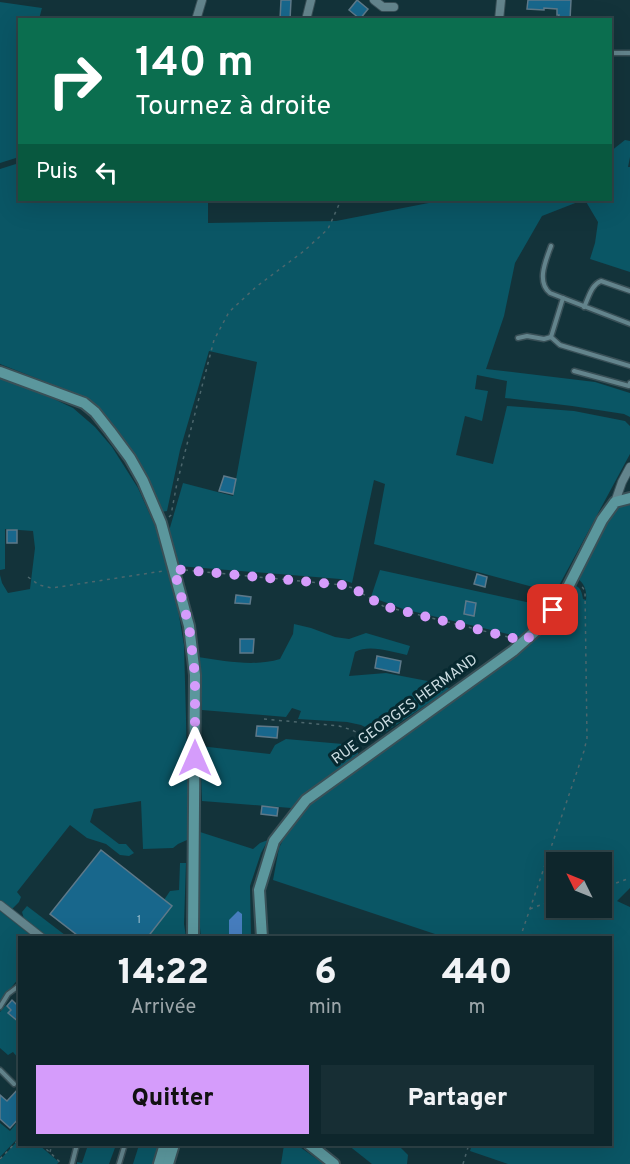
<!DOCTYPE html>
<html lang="fr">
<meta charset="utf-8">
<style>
body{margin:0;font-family:Overpass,sans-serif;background:#172e34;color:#f1f3f6;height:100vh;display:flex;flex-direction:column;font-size:22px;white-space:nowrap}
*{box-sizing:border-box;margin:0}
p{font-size:20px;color:#9ba5a9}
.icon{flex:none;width:33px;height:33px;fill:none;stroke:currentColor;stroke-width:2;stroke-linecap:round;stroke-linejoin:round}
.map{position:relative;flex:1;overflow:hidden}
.panel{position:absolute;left:18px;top:936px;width:594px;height:210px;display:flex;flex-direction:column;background:#0e262c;border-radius:0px;box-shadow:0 6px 24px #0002,0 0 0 2px #2e4348}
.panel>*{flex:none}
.guide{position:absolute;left:18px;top:18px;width:594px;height:183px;border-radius:0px;box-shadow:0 6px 24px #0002,0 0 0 2px #2e4348;background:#0b6e4f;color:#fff;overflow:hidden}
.needle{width:39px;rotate:313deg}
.controls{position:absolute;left:546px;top:852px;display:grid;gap:12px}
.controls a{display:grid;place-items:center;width:66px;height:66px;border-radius:0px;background:#0e262c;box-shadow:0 6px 24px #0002,0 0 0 2px #2e4348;font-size:30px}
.pin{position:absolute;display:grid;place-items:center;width:51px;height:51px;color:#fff;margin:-26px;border-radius:12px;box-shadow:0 3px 9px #0006}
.me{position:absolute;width:66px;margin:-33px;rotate:0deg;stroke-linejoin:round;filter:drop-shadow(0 0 4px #0008)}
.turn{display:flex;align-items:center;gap:21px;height:126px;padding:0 18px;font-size:27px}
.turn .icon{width:78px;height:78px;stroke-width:2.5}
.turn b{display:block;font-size:42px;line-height:51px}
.then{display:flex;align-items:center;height:57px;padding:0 18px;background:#0003;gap:12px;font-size:22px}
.eta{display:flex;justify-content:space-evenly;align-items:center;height:102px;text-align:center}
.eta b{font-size:36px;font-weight:800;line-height:42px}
.primary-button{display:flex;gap:12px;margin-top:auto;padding:12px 18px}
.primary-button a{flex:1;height:69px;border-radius:0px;background:#d59cfb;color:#111;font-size:24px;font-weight:800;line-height:69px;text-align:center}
.primary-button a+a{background:#172e34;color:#f1f3f6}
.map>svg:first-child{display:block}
.green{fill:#0a5665;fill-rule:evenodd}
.water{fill:#467dbe}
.building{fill:#18678c;stroke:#5e7989;stroke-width:1.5}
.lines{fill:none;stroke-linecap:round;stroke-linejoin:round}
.lane-casing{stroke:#395057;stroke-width:7}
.street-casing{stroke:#395057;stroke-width:10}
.secondary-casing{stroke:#395057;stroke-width:14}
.path{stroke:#4c676d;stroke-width:1.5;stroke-dasharray:3 4.5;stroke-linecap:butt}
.lane{stroke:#63848c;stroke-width:4}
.street{stroke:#63848c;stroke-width:8}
.secondary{stroke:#5b979d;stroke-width:10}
.route{stroke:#d59cfb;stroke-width:10;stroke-dasharray:0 18}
.labels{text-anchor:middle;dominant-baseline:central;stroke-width:6;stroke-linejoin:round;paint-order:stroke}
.number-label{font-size:12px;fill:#9ebfcc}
.street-label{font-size:15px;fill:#cbdce1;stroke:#072930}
</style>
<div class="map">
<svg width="630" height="1164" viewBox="0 0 630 1164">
<rect width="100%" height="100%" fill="#13333a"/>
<g class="green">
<path d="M 0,2 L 42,8 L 39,19 L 20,20 L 19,157 L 0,163 Z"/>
<path d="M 625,140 L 630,141 L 630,157 L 628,167 L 630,167 L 630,272 L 590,259 L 595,243 L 598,222 L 585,200 L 610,200 L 611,151 Z"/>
<path d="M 19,163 L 20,200 L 208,200 L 208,223 L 336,221 L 444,200 L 583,200 L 542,216 L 515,263 L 504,316 L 486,369 L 595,382 L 630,393 L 630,417 L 624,414 L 572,406 L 505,398 L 507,381 L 477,375 L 475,389 L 488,391 L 482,421 L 465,416 L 456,455 L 493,464 L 507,406 L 574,411 L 625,421 L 630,426 L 630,454 L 555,593 L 374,544 L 385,484 L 374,480 L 352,583 L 340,579 L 178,566 L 169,531 L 183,483 L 233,496 L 257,362 L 209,351 L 180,450 L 167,511 L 161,512 L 95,414 L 64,389 L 0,364 L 0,169 Z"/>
<path d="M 0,376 L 37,391 L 73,408 L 95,427 L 112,447 L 138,488 L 159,535 L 176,598 L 184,645 L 188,792 L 191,792 L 190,831 L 187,840 L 178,844 L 173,848 L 143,849 L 141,801 L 94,809 L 90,822 L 119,844 L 126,844 L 134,853 L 129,856 L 120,855 L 106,844 L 87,838 L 70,825 L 17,892 L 21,897 L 19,902 L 12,909 L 0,900 L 0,575 L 2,583 L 8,593 L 30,589 L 35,548 L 33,531 L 5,529 L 5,569 L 0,570 Z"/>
<path d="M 630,503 L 630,888 L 617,901 L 630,907 L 630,1164 L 508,1164 L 470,1151 L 472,1144 L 610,1144 L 610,938 L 444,937 L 273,880 L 279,848 L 289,828 L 304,807 L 523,648 L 551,622 L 574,585 C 581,587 582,593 583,599 L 586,600 C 587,592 585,584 578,579 L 586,565 L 612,512 L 619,505 ZM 556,862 L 602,862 L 602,908 L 556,908 Z"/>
<path d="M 380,570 L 549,607 L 526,634 L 521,637 L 403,609 L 371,597 Z"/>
<path d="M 294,624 L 311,628 L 335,637 L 349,639 L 366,633 L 410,646 L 407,655 C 391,652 370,644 355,652 L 349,676 L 386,673 L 438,683 L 450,689 L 381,735 L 361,725 L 347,722 L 298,719 L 301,711 L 292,708 L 286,717 L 202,710 L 198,657 C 225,661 254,667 280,659 L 293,634 Z"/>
<path d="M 286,739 L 354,745 L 358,751 L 358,754 L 330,778 L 291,808 L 202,801 L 200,746 L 270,754 L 275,745 Z"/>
<path d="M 200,832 L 253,849 L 260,843 L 268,840 L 261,853 L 250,886 L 251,937 L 201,937 L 199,919 Z"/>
<path d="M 180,863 L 186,863 L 184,924 L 186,937 L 147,938 L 164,900 L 170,891 L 179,890 Z"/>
<path d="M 27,906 L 65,935 L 67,937 L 48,937 L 24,919 L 22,912 Z"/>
<path d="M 0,911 L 33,937 L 20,938 L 19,978 L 0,1001 Z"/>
<path d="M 6,1005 L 11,1010 L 8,1013 L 19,1023 L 19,1059 L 13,1052 L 8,1055 L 0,1048 L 0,1012 Z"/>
<path d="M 19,1120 L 19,1137 L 0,1157 L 0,1123 L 10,1131 Z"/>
<path d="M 19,1139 L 20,1144 L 39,1145 L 59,1162 L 57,1164 L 0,1164 L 0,1160 Z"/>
<path d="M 88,1145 L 116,1145 L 109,1164 L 77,1164 L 77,1162 L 82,1163 Z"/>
<path d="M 139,1145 L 160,1145 L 155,1164 L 133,1164 Z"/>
<path d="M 284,1145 L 297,1145 L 324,1164 L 281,1164 Z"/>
<path d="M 348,1145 L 398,1145 L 408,1155 L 407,1164 L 372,1164 Z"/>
</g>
<path class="water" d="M 238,911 L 242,914 L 242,937 L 229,937 L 229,920 Z"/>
<g class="building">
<path d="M 281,0 L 291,0 L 290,20 L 280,20 Z"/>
<path d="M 357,0 L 368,9 L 360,19 L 349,10 Z"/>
<path d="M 528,0 L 571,0 L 570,20 L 558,20 L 559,15 L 557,15 L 557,9 L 544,8 L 544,10 L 527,9 Z"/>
<path d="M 224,476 L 236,479 L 233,494 L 219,491 Z"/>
<rect x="7" y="530" width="10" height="13"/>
<path d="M 477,574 L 487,577 L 485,587 L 474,584 Z"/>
<path d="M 236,595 L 251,597 L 250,604 L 235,603 Z"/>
<path d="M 466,601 L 476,603 L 474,616 L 464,614 Z"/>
<path d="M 240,639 L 254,639 L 253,653 L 240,653 Z"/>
<path d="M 377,656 L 401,661 L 399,673 L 375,668 Z"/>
<path d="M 257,726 L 278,727 L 277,738 L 256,736 Z"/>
<path d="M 262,806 L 278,808 L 277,816 L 261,814 Z"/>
<path d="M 101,850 L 172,906 L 147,938 L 81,938 L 50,914 Z"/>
<path d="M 20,999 L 20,1023 L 8,1013 L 11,1010 L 7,1006 L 12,1000 L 16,1004 Z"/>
<path d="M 20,1087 L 20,1117 L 10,1128 L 0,1119 L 0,1095 L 7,1101 Z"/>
</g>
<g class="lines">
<g class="lane-casing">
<g id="lane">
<path d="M 610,53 L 630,53"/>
<path d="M 551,246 C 546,260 536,282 550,293 L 630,324"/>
<path d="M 584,307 C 589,297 591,285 601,281 L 630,291"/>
<path d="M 551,337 L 563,298"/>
<path d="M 518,338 L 527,336 L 544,339 L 551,337 L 560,345 L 630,366"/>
<path d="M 574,371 L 629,386 L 630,383"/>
<path d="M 0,1007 L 8,994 L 20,985"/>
<path d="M 0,1070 L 14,1084"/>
<path d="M 72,1164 L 77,1144"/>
<path d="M 119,1164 L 125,1144"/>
</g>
</g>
<g class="street-casing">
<g id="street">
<path d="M 374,0 L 383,7 L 394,7"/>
<path d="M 196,20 L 202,0"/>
<path d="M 306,20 L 311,0"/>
<path d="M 499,20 L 501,0"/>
<path d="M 615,502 L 622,482 L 630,467"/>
<path d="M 0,905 L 42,938"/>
</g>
</g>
<g class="secondary-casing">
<g id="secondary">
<path d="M 0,372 L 84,403 L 95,412 L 110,431 L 130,458 L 143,481 L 161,523 L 189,626 L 195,675 L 193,938"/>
<path d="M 262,938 L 259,890 L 274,841 L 306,800 L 513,651 L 540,627 L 565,593 L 602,520 L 615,502 L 630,498"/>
<path d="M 309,1144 L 334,1164"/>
<path d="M 159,1164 L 165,1144"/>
<path d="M 168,1164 L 174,1144"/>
</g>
</g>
<g class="path">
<path d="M 169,517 L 171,515 L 177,483 L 214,340 L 229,312 L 256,287 L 304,251 L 328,229 L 341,200"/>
<path d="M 185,570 L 342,585 L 353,588 L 383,606 L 512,638"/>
<path d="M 28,577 L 39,585 L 52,588 L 163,571"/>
<path d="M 264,719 L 339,726 L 352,730 L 371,740"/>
<path d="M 602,888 L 630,878"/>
<path d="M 530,909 L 556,899"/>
<path d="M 520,938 L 584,751 L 587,738 L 585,591 L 581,585"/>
<path d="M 41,1144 L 62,1164"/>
<path d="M 50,1152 L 52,1144"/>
<path d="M 0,1159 L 20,1138"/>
<path d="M 463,1164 L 469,1144"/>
</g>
<use href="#lane" class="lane"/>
<use href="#street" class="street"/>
<use href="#secondary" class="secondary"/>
</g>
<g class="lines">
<path class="route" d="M 195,758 L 195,675 L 189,626 L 174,569 L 342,585 L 353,588 L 383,606 L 525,641 L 540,627 L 553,610"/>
</g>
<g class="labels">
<g class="number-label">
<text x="139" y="920">1</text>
</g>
<g class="street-label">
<text transform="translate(405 710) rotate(-36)">RUE GEORGES HERMAND</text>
</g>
</g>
</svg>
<div class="controls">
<a><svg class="needle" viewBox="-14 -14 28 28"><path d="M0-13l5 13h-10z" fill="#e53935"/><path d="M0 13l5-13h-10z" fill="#9ba5a9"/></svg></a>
</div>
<div class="pin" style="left:553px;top:610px;background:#d93025"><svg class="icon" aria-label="arrive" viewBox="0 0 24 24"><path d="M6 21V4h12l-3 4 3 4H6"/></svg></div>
<svg class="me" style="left:195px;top:758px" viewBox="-20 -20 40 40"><path d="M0-17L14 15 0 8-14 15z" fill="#d59cfb" stroke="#fff" stroke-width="4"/></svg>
<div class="guide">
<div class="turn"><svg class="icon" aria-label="right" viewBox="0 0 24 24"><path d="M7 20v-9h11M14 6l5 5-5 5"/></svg><div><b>140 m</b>Tournez à droite</div></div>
<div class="then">Puis<svg class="icon" aria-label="left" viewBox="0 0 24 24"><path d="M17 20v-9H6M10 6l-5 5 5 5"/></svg></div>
</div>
<section class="panel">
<div class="eta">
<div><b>14:22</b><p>Arrivée</p></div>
<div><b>6</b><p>min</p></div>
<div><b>440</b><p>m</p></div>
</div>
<div class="primary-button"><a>Quitter</a><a>Partager</a></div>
</section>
</div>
